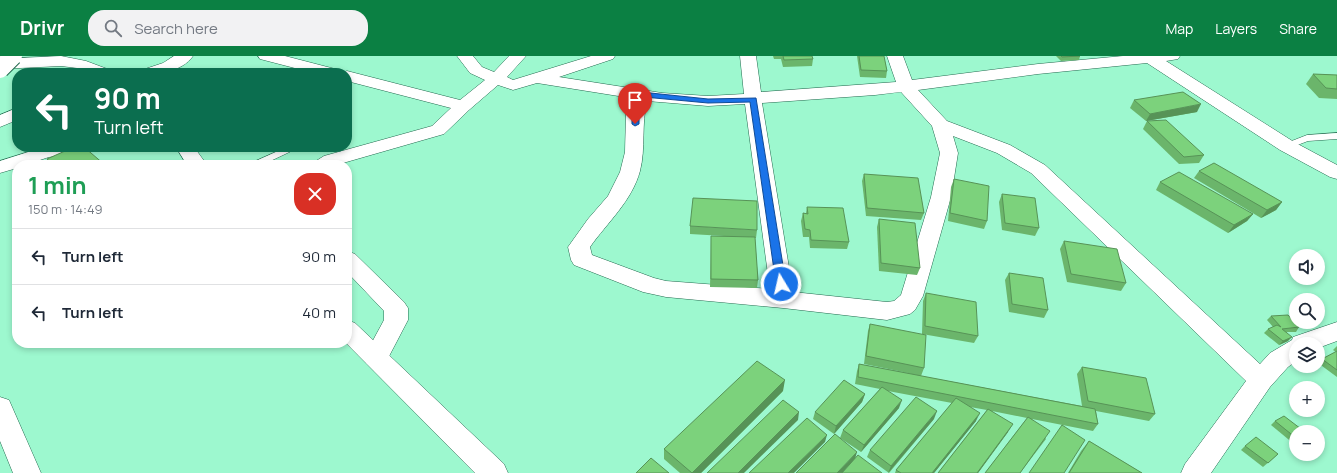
<!DOCTYPE html>
<meta charset="utf-8">
<style>
body{margin:0;font-family:Manrope,sans-serif;background:#f2f2f3;color:#1f2937;height:100vh;display:flex;flex-direction:column;font-size:15px;white-space:nowrap}
*{box-sizing:border-box;margin:0}
p{font-size:13px;color:#747a83}
.icon{flex:none;width:22px;height:22px;fill:none;stroke:currentColor;stroke-width:2;stroke-linecap:round;stroke-linejoin:round}
.map{position:relative;flex:1;overflow:hidden}
.side{position:absolute;left:12px;top:104px;width:340px;height:188px;display:flex;flex-direction:column;background:#fff;border-radius:16px;box-shadow:0 2px 6px #0003}
.side>*{flex:none}
.hud{position:absolute;left:12px;top:12px;width:340px;height:84px;border-radius:16px;box-shadow:0 2px 6px #0003;background:#0b6e4f;color:#fff;overflow:hidden}
.buttons{position:absolute;left:1289px;top:193px;display:grid;gap:8px}
.buttons a{display:grid;place-items:center;width:36px;height:36px;border-radius:50%;background:#fff;box-shadow:0 2px 6px #0003;font-size:20px}
.pin{position:absolute;display:grid;place-items:center;width:34px;height:34px;color:#fff;margin:-41px -17px;border-radius:50% 50% 50% 0;rotate:-45deg;box-shadow:0 0 4px #0007}
.pin .icon{rotate:45deg}
.me{position:absolute;width:44px;margin:-22px;rotate:351deg;stroke-linejoin:round;filter:drop-shadow(0 0 3px #0008)}
.turn{display:flex;align-items:center;gap:14px;height:84px;padding:0 16px;font-size:18px}
.turn .icon{width:52px;height:52px;stroke-width:2.5}
.turn b{display:block;font-size:28px;line-height:34px}
.round{display:grid;place-items:center;flex:none;width:42px;height:42px;border-radius:16px;background:#f2f2f3}
.overview{display:flex;align-items:center;justify-content:space-between;height:68px;padding:0 16px}
h1{font-size:24px;font-weight:700;line-height:30px;color:#1e9e55}
ul{padding:0;list-style:none}
li{display:flex;align-items:center;gap:12px;height:56px;padding:0 16px;border-top:1px solid #e0e1e3}
li div{flex:1}
li b{display:block;font-size:15px}
li em{font-style:normal}
header{display:flex;align-items:center;gap:24px;box-sizing:border-box;height:56px;padding:0 20px;background:#0b8043;color:#fff}
header strong{font-size:19px}
nav{display:flex;gap:22px;margin-inline-start:auto;font-size:14px}
.search{width:280px;height:36px;background:#f2f2f3;display:flex;align-items:center;gap:10px;box-sizing:border-box;padding:0 14px;border-radius:16px;color:#747a83;font-size:15px}
.map>svg:first-child{display:block}
.lines{fill:none;stroke-linecap:round;stroke-linejoin:round}
.lane-casing{stroke:#236a4f;stroke-width:1}
.street-casing{stroke:#236a4f;stroke-width:1}
.secondary-casing{stroke:#236a4f;stroke-width:1}
.primary-casing{stroke:#236a4f;stroke-width:1}
.lane{fill:#fff;fill-rule:evenodd}
.street{fill:#fff;fill-rule:evenodd}
.secondary{fill:#fff;fill-rule:evenodd}
.primary{fill:#fff;fill-rule:evenodd}
.primary-bridge-casing{stroke:#236a4f;stroke-width:20;stroke-linecap:butt}
.primary-bridge{stroke:#fff;stroke-width:18}
.wall{fill:#6bb56b}
.shaded-wall{fill:#579357}
.building{fill:#7cd27c;stroke:#579357}
.route{fill:#1a73e8;stroke:#114b97}
</style>
<header>
<strong>Drivr</strong>
<div class="search"><svg class="icon" aria-label="search" viewBox="0 0 24 24"><circle cx="10" cy="10" r="6"/><path d="M15 15l6 6"/></svg>Search here</div>
<nav><a>Map</a><a>Layers</a><a>Share</a></nav>
</header>
<div class="map">
<svg width="1337" height="417" viewBox="0 0 1337 417">
<rect width="100%" height="100%" fill="#9df8cf"/>
<g class="lines">
<g class="lane-casing">
<g id="lane">
<path d="M 1337,77 L 1337,83 L 1308,85 L 1287,93 L 1282,90 L 1284,88 L 1307,79 Z"/>
<path d="M 287,91 L 300,91 L 262,109 L 249,109 L 251,107 Z"/>
</g>
</g>
<g class="street-casing">
<g id="street">
<path d="M 258,0 L 285,0 L 339,14 L 341,17 L 347,15 L 460,44 L 485,24 L 470,17 L 457,0 L 473,0 L 482,11 L 494,16 L 509,0 L 526,0 L 507,21 L 513,24 L 591,0 L 615,0 L 613,3 L 559,21 L 662,37 L 708,40 L 744,38 L 740,0 L 756,0 L 761,36 L 896,26 L 887,0 L 903,0 L 912,24 L 1038,8 L 1123,0 L 1180,0 L 1178,3 L 1166,5 L 1294,86 L 1337,109 L 1337,123 L 1330,121 L 1280,94 L 1147,7 L 1038,18 L 918,34 L 947,65 L 1010,89 L 1045,109 L 1260,308 L 1270,297 L 1292,284 L 1293,281 L 1337,266 L 1337,285 L 1318,292 L 1318,288 L 1296,288 L 1296,305 L 1288,311 L 1270,331 L 1211,417 L 1181,417 L 1185,408 L 1246,325 L 1031,117 L 997,97 L 953,80 L 958,97 L 951,141 L 923,240 L 915,254 L 910,258 L 887,264 L 783,252 L 666,241 L 643,236 L 574,209 L 571,204 L 568,191 L 588,163 L 608,140 L 620,116 L 625,96 L 626,57 L 631,42 L 537,27 L 513,34 L 498,29 L 469,54 L 444,78 L 336,109 L 313,109 L 316,105 L 324,100 L 432,70 L 451,52 L 347,25 L 347,17 L 314,17 L 260,3 ZM 901,36 L 932,70 L 940,97 L 931,141 L 901,239 L 894,245 L 887,246 L 793,236 L 762,47 L 875,39 ZM 647,45 L 708,50 L 745,48 L 770,233 L 666,225 L 654,222 L 592,199 L 590,191 C 607,167 632,145 640,115 C 646,92 641,68 647,45 Z"/>
<path d="M 44,91 L 92,91 L 90,95 L 49,101 L 25,109 L 17,109 L 17,112 L 0,117 L 0,105 Z"/>
<path d="M 347,195 L 355,198 L 404,246 L 408,252 L 408,264 L 385,308 L 376,311 L 367,308 L 364,301 L 384,264 L 384,255 L 347,216 Z"/>
<path d="M 0,341 L 9,344 L 41,417 L 13,417 L 0,385 Z"/>
</g>
</g>
<g class="secondary-casing">
<g id="secondary">
<path d="M 61,0 L 86,5 L 110,14 L 112,17 L 89,17 L 77,12 L 61,10 L 0,13 L 0,3 Z"/>
<path d="M 174,0 L 193,0 C 181,17 158,17 140,17 L 142,14 L 163,7 Z"/>
<path d="M 176,91 L 194,91 L 207,109 L 187,109 Z"/>
<path d="M 347,264 L 355,267 L 504,408 L 508,417 L 475,417 L 346,287 Z"/>
</g>
</g>
<g class="primary-casing">
<path id="primary" d="M 17,52 L 17,64 L 0,71 L 0,59 Z"/>
</g>
<use href="#lane" class="lane"/>
<use href="#street" class="street"/>
<use href="#secondary" class="secondary"/>
<use href="#primary" class="primary"/>
<g class="primary-bridge-casing">
<path id="primary-bridge" d="M 0,13 L 13,0"/>
</g>
<use href="#primary-bridge" class="primary-bridge"/>
</g>
<g class="wall">
<path d="M 773,0 L 812,0 L 813,3 L 812,10 L 783,11 L 781,3 L 774,3 Z"/>
<path d="M 857,0 L 884,0 L 887,15 L 886,22 L 860,21 Z"/>
<path d="M 1056,0 L 1080,0 L 1079,4 L 1061,5 Z"/>
<path d="M 1313,18 L 1337,19 L 1337,43 L 1319,42 L 1306,28 Z"/>
<path d="M 1134,44 L 1197,56 L 1146,65 L 1130,52 Z"/>
<path d="M 1147,65 L 1204,99 L 1199,107 L 1179,108 L 1143,73 Z"/>
<path d="M 47,103 L 105,109 L 52,109 Z"/>
<path d="M 1199,115 L 1282,146 L 1276,154 L 1261,162 L 1194,122 Z"/>
<path d="M 864,118 L 924,157 L 921,164 L 866,160 L 862,125 Z"/>
<path d="M 954,123 L 987,165 L 984,173 L 948,165 L 951,131 Z"/>
<path d="M 1160,126 L 1253,158 L 1247,165 L 1228,177 L 1156,134 Z"/>
<path d="M 1002,138 L 1039,172 L 1035,180 L 1002,174 L 999,146 Z"/>
<path d="M 807,151 L 849,186 L 847,193 L 810,192 L 809,181 L 803,181 L 801,165 L 803,157 L 806,157 Z"/>
<path d="M 879,163 L 920,212 L 917,219 L 879,215 L 877,171 Z"/>
<path d="M 690,170 L 757,174 L 756,182 L 755,182 L 758,224 L 757,232 L 710,231 L 711,180 L 724,180 L 690,178 Z"/>
<path d="M 1064,185 L 1126,227 L 1121,235 L 1067,226 L 1060,193 Z"/>
<path d="M 1009,217 L 1048,254 L 1044,262 L 1009,256 L 1005,224 Z"/>
<path d="M 926,237 L 978,280 L 974,287 L 922,278 L 923,245 Z"/>
<path d="M 1271,260 L 1299,271 L 1296,276 L 1287,276 L 1288,285 L 1279,289 L 1264,277 L 1268,273 L 1273,271 L 1267,264 Z"/>
<path d="M 870,268 L 924,312 L 921,320 L 1082,350 L 1077,318 L 1082,311 L 1155,358 L 1149,365 L 1096,355 L 1098,368 L 1093,375 L 1032,363 L 1046,383 L 1020,417 L 985,417 L 1027,362 L 992,355 L 1008,376 L 978,417 L 938,417 L 987,354 L 970,351 L 976,365 L 934,417 L 895,417 L 896,414 L 952,347 L 888,335 L 899,352 L 861,396 L 840,382 L 843,374 L 880,333 L 855,328 L 857,315 L 859,308 L 913,318 L 864,308 L 868,275 Z"/>
<path d="M 1337,290 L 1337,321 L 1318,307 L 1322,303 L 1336,296 L 1333,294 Z"/>
<path d="M 783,335 L 701,417 L 680,417 L 664,403 L 664,393 Z"/>
<path d="M 865,338 L 862,346 L 834,378 L 813,363 L 815,356 Z"/>
<path d="M 934,363 L 889,417 L 867,401 L 870,394 Z"/>
<path d="M 1275,365 L 1296,376 L 1296,387 L 1294,388 L 1271,369 Z"/>
<path d="M 1089,385 L 1142,417 L 1068,417 L 1081,395 Z"/>
<path d="M 1245,390 L 1278,398 L 1263,411 L 1241,394 Z"/>
</g>
<g class="shaded-wall">
<path d="M 1201,48 L 1197,56 L 1146,65 L 1150,58 Z"/>
<path d="M 1282,146 L 1276,154 L 1261,162 L 1267,154 Z"/>
<path d="M 1253,158 L 1247,165 L 1228,177 L 1234,169 Z"/>
<path d="M 1292,281 L 1288,285 L 1279,289 L 1283,285 Z"/>
<path d="M 785,324 L 783,335 L 701,417 L 692,417 Z"/>
<path d="M 865,338 L 862,346 L 834,378 L 836,370 Z"/>
<path d="M 902,344 L 899,352 L 861,396 L 864,389 Z"/>
<path d="M 937,355 L 934,363 L 888,417 L 891,410 Z"/>
<path d="M 799,356 L 798,364 L 744,417 L 738,417 Z"/>
<path d="M 980,357 L 976,365 L 934,417 L 932,417 Z"/>
<path d="M 1013,368 L 1008,376 L 978,417 L 977,417 Z"/>
<path d="M 827,379 L 825,386 L 794,417 L 788,417 Z"/>
<path d="M 857,396 L 855,403 L 842,417 L 837,417 Z"/>
</g>
<g class="building">
<path d="M 783,0 L 812,0 L 813,3 L 784,4 Z"/>
<path d="M 859,0 L 884,0 L 887,15 L 861,14 Z"/>
<path d="M 1061,0 L 1080,0 L 1062,1 Z"/>
<path d="M 1313,18 L 1337,19 L 1337,33 L 1326,32 Z"/>
<path d="M 1183,36 L 1201,48 L 1150,58 L 1134,44 Z"/>
<path d="M 1166,64 L 1204,99 L 1184,101 L 1147,65 Z"/>
<path d="M 74,91 L 84,91 L 105,109 L 54,109 L 47,103 Z"/>
<path d="M 1214,107 L 1282,146 L 1267,154 L 1199,115 Z"/>
<path d="M 1179,116 L 1253,158 L 1234,169 L 1160,126 Z"/>
<path d="M 864,118 L 918,122 L 924,157 L 867,152 Z"/>
<path d="M 954,123 L 989,130 L 987,165 L 950,157 Z"/>
<path d="M 1002,138 L 1035,142 L 1039,172 L 1005,167 Z"/>
<path d="M 693,142 L 757,145 L 757,174 L 690,170 Z"/>
<path d="M 807,151 L 843,152 L 849,186 L 811,184 L 810,174 L 805,173 L 803,157 L 808,158 Z"/>
<path d="M 879,163 L 915,167 L 920,212 L 881,207 Z"/>
<path d="M 711,180 L 755,181 L 758,224 L 711,223 Z"/>
<path d="M 1064,185 L 1117,193 L 1126,227 L 1071,218 Z"/>
<path d="M 1009,217 L 1043,222 L 1048,254 L 1012,248 Z"/>
<path d="M 926,237 L 976,246 L 978,280 L 925,270 Z"/>
<path d="M 1288,259 L 1299,271 L 1282,273 L 1292,281 L 1283,285 L 1268,273 L 1277,269 L 1281,271 L 1271,260 Z"/>
<path d="M 870,268 L 926,279 L 924,312 L 866,300 Z"/>
<path d="M 1337,295 L 1337,314 L 1322,303 Z"/>
<path d="M 757,305 L 785,324 L 692,417 L 664,393 Z"/>
<path d="M 859,308 L 1095,353 L 1098,368 L 858,321 Z"/>
<path d="M 1082,311 L 1146,322 L 1155,358 L 1088,345 Z"/>
<path d="M 844,324 L 865,338 L 836,370 L 815,356 Z"/>
<path d="M 882,331 L 902,344 L 864,389 L 843,374 Z"/>
<path d="M 916,341 L 937,355 L 891,410 L 870,394 Z"/>
<path d="M 956,342 L 980,357 L 932,417 L 901,417 L 896,414 Z"/>
<path d="M 783,344 L 799,356 L 738,417 L 707,417 Z"/>
<path d="M 988,353 L 1013,368 L 977,417 L 938,417 Z"/>
<path d="M 1284,360 L 1305,376 L 1296,376 L 1296,382 L 1275,365 Z"/>
<path d="M 1028,361 L 1050,375 L 1020,417 L 985,417 Z"/>
<path d="M 807,362 L 827,379 L 788,417 L 749,417 Z"/>
<path d="M 1062,369 L 1085,384 L 1064,417 L 1029,417 Z"/>
<path d="M 835,378 L 857,396 L 837,417 L 796,417 Z"/>
<path d="M 1256,381 L 1278,398 L 1268,407 L 1245,390 Z"/>
<path d="M 1089,385 L 1142,417 L 1069,417 Z"/>
<path d="M 858,399 L 882,417 L 842,417 Z"/>
<path d="M 651,402 L 669,417 L 636,417 Z"/>
</g>
<path class="route" d="M 641,36 L 708,43 L 756,42 L 786,228 L 784,230 L 778,230 L 776,228 L 750,46 L 708,47 L 644,41 L 639,57 L 639,68 L 635,70 L 632,68 L 632,57 L 638,38 Z"/>
</svg>
<div class="buttons">
<a><svg class="icon" aria-label="sound" viewBox="0 0 24 24"><path d="M4 9h4l5-4v14l-5-4H4zM17 9q2 3 0 6"/></svg></a>
<a><svg class="icon" aria-label="search" viewBox="0 0 24 24"><circle cx="10" cy="10" r="6"/><path d="M15 15l6 6"/></svg></a>
<a><svg class="icon" aria-label="layers" viewBox="0 0 24 24"><path d="M12 4l9 5-9 5-9-5zM3 14l9 5 9-5"/></svg></a>
<a>+</a>
<a>−</a>
</div>
<div class="pin" style="left:635px;top:68px;background:#d93025"><svg class="icon" aria-label="arrive" viewBox="0 0 24 24"><path d="M6 21V4h12l-3 4 3 4H6"/></svg></div>
<svg class="me" style="left:781px;top:228px" viewBox="-20 -20 40 40"><circle r="17" fill="#1a73e8" stroke="#fff" stroke-width="3"/><path d="M0-11L8 9 0 5-8 9z" fill="#fff"/></svg>
<div class="hud">
<div class="turn"><svg class="icon" aria-label="left" viewBox="0 0 24 24"><path d="M17 20v-9H6M10 6l-5 5 5 5"/></svg><div><b>90 m</b>Turn left</div></div>
</div>
<section class="side">
<div class="overview"><div><h1>1 min</h1><p>150 m · 14:49</p></div><a class="round" style="background:#d93025;color:#fff"><svg class="icon" aria-label="close" viewBox="0 0 24 24"><path d="M6 6l12 12M18 6L6 18"/></svg></a></div>
<ul>
<li><svg class="icon" aria-label="left" viewBox="0 0 24 24"><path d="M17 20v-9H6M10 6l-5 5 5 5"/></svg><div><b>Turn left</b></div><em>90 m</em></li>
<li><svg class="icon" aria-label="left" viewBox="0 0 24 24"><path d="M17 20v-9H6M10 6l-5 5 5 5"/></svg><div><b>Turn left</b></div><em>40 m</em></li>
</ul>
</section>
</div>
